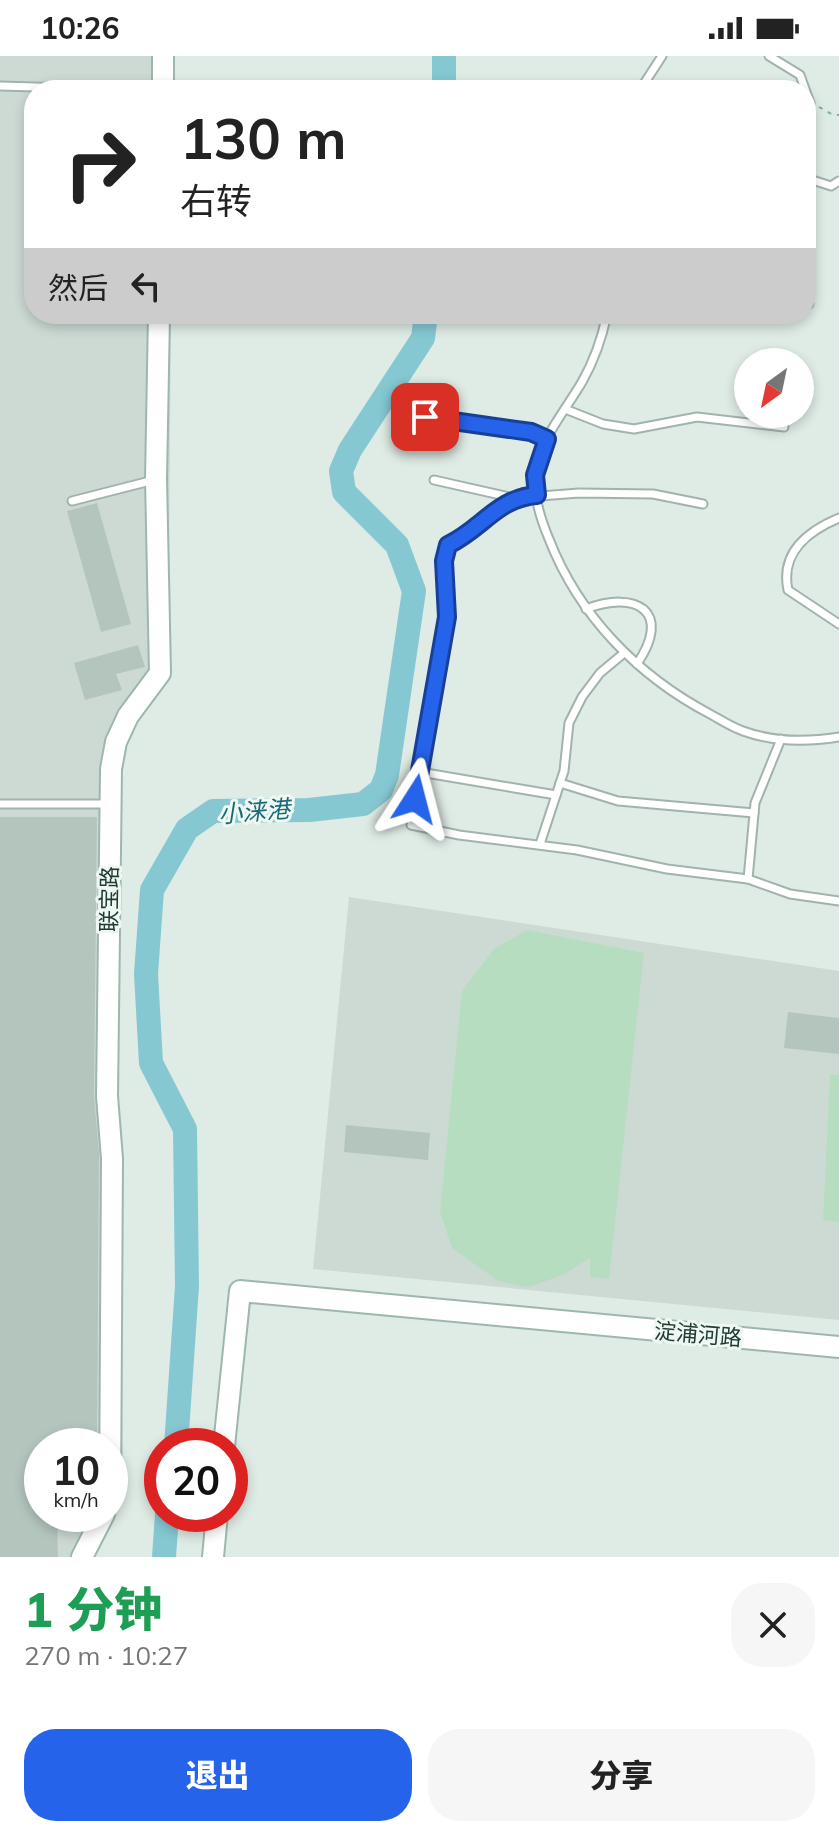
<!DOCTYPE html>
<html lang="zh">
<meta charset="utf-8">
<style>
body{margin:0;font-family:Mulish,"Noto Sans SC",sans-serif;background:#f6f6f6;color:#222;height:100vh;display:flex;flex-direction:column;font-size:30px;white-space:nowrap}
*{box-sizing:border-box;margin:0}
p{font-size:26px;color:#767676}
.icon{flex:none;width:44px;height:44px;fill:none;stroke:currentColor;stroke-width:2;stroke-linecap:round;stroke-linejoin:round}
.map{position:relative;height:1501px;overflow:hidden}
.side{display:flex;flex-direction:column;background:#fff;flex:1}
.side>*{flex:none}
.guide{position:absolute;left:24px;top:24px;width:792px;height:244px;border-radius:32px;box-shadow:0 4px 12px #0003;background:#fff;color:#222;overflow:hidden}
.needle{width:52px;rotate:213deg}
.fabs{position:absolute;left:734px;top:292px;display:grid;gap:16px}
.fabs a{display:grid;place-items:center;width:80px;height:80px;border-radius:50%;background:#fff;box-shadow:0 4px 12px #0003;font-size:40px}
.speed{position:absolute;left:24px;top:1372px;display:flex;gap:16px;font-size:40px;font-weight:700;text-align:center}
.speed>*{display:grid;place-content:center;width:104px;height:104px;border-radius:50%;background:#fff;box-shadow:0 4px 12px #0003;line-height:1}
.speed small{font-size:20px;font-weight:400}
.speed .limit{border:12px solid #d22;background:#fff;color:#111}
.pin{position:absolute;display:grid;place-items:center;width:68px;height:68px;color:#fff;margin:-34px;border-radius:16px;box-shadow:0 4px 12px #0006}
.me{position:absolute;width:88px;margin:-44px;rotate:9deg;stroke-linejoin:round;filter:drop-shadow(0 0 6px #0008)}
.turn{display:flex;align-items:center;gap:28px;height:168px;padding:0 24px;font-size:36px}
.turn .icon{width:104px;height:104px;stroke-width:2.5}
.turn b{display:block;font-size:56px;line-height:68px}
.then{display:flex;align-items:center;height:76px;padding:0 24px;background:#0003;gap:16px;font-size:30px}
.round{display:grid;place-items:center;flex:none;width:84px;height:84px;border-radius:32px;background:#f6f6f6}
.headline{display:flex;align-items:center;justify-content:space-between;height:136px;padding:0 24px}
h1{font-size:48px;font-weight:800;line-height:60px;color:#1e9e55}
.primary-button{display:flex;gap:16px;margin-top:auto;padding:16px 24px}
.primary-button a{flex:1;height:92px;border-radius:32px;background:#2563eb;color:#fff;font-size:32px;font-weight:800;line-height:92px;text-align:center}
.primary-button a+a{background:#f6f6f6;color:#222}
.status{display:flex;justify-content:space-between;align-items:center;height:56px;padding:0 40px;background:#fff;direction:ltr}
.status svg{height:22px;fill:currentColor}
.map>svg:first-child{display:block}
.built{fill:#cddad4;fill-rule:evenodd}
.green{fill:#b7ddc0}
.lines{fill:none;stroke-linecap:round;stroke-linejoin:round}
.river{stroke:#85c8d2;stroke-width:24}
.building{fill:#b4c5be}
.lane-casing{stroke:#a2b3ac;stroke-width:11}
.secondary-casing{stroke:#9eb7ad;stroke-width:24}
.path{stroke:#7faf9f;stroke-width:2;stroke-dasharray:4 6;stroke-linecap:butt}
.lane{stroke:#fff;stroke-width:7}
.secondary{stroke:#fff;stroke-width:20}
.route-casing{stroke:#184099;stroke-width:20}
.route{stroke:#2563eb;stroke-width:14}
.labels{text-anchor:middle;dominant-baseline:central;stroke-width:6;stroke-linejoin:round;paint-order:stroke}
.street-label{font-size:22px;fill:#203b33;stroke:#eff7f3}
.water-label{font-size:24px;font-style:italic;fill:#196a78;stroke:#eff7f3}
</style>
<div class="status"><b>10:26</b><svg viewBox="0 0 49 12"><path d="M0 12V9h3v3zM5 12V6h3v6zM10 12V3h3v9zM15 12V0h3v12zM26 1h20v11H26zM47 4h2v5h-2z"/></svg></div>
<div class="map">
<svg width="839" height="1501" viewBox="0 0 839 1501">
<rect width="100%" height="100%" fill="#dfebe5"/>
<g class="built">
<path d="M 0,0 L 172,0 L 172,34 L 34,34 L 34,258 L 171,258 L 168,621 L 135,668 L 125,690 L 118,727 L 112,1041 L 121,1074 L 123,1447 L 93,1501 L 0,1501 ZM 42,1390 L 110,1390 L 110,1458 L 42,1458 Z"/>
<path d="M 349,841 L 839,915 L 839,1264 L 313,1213 Z"/>
</g>
<g class="green">
<path d="M 527,874 L 644,897 L 609,1223 L 590,1221 L 590,1202 L 565,1218 L 535,1229 L 526,1231 L 498,1225 L 452,1192 L 440,1156 L 462,935 L 494,893 Z"/>
<path d="M 830,1018 L 839,1019 L 839,1166 L 823,1164 Z"/>
</g>
<g class="lines">
<g class="river">
<path d="M 444,0 L 444,34"/>
<path d="M 176,1390 L 187,1230 L 185,1073 L 151,1007 L 146,918 L 152,834 L 187,773 L 213,755 L 309,754 L 363,748 L 381,734 L 387,719 L 414,535 L 397,489 L 344,436 L 341,415 L 350,394 L 423,282 L 426,258"/>
<path d="M 164,1501 L 167,1458"/>
</g>
</g>
<g class="building">
<path d="M 97,447 L 131,568 L 101,576 L 67,455 Z"/>
<path d="M 138,589 L 145,611 L 116,618 L 122,634 L 85,644 L 74,607 Z"/>
<path d="M 0,761 L 97,761 L 94,1040 L 99,1098 L 97,1390 L 42,1390 L 42,1458 L 57,1458 L 58,1501 L 0,1501 Z"/>
<path d="M 788,956 L 839,962 L 839,998 L 784,992 Z"/>
<path d="M 346,1069 L 430,1077 L 428,1104 L 344,1096 Z"/>
</g>
<g class="lines">
<g class="lane-casing">
<g id="lane">
<path d="M 769,0 L 800,19 L 810,47"/>
<path d="M 0,30 L 141,34"/>
<path d="M 640,34 L 662,0"/>
<path d="M 806,122 L 831,130 L 839,125"/>
<path d="M 806,247 L 809,248"/>
<path d="M 607,258 C 602,282 594,305 582,326 C 565,355 540,383 535,418 C 533,439 541,464 549,483 C 579,560 638,620 710,658 C 721,664 731,671 743,675 C 773,686 808,686 839,681"/>
<path d="M 565,353 L 603,368 L 634,373 L 697,361 L 784,371"/>
<path d="M 425,361 L 531,376 L 547,383"/>
<path d="M 434,424 L 514,442 L 579,437 L 653,438 L 703,448"/>
<path d="M 514,442 L 462,482 L 448,489 L 444,505 L 447,561 L 411,769 L 459,779 L 577,794 L 667,813 L 748,823 L 790,838 L 839,845"/>
<path d="M 72,445 L 154,424"/>
<path d="M 839,462 C 808,475 780,496 788,534 L 839,568"/>
<path d="M 586,553 C 636,534 673,555 637,608"/>
<path d="M 420,716 L 556,739"/>
<path d="M 560,727 L 618,745 L 754,757"/>
<path d="M 0,748 L 108,748"/>
<path d="M 540,788 L 564,715 L 569,667 L 582,641 L 600,617 L 624,597"/>
<path d="M 748,823 L 755,747 L 781,683"/>
</g>
</g>
<g class="secondary-casing">
<g id="secondary">
<path d="M 163,34 L 163,0"/>
<path d="M 224,1390 L 240,1235 L 839,1291"/>
<path d="M 110,1441 L 112,1103 L 107,1040 L 111,713 L 116,686 L 128,660 L 160,617 L 156,423 L 159,258"/>
<path d="M 82,1501 L 104,1458"/>
<path d="M 213,1501 L 217,1458"/>
</g>
</g>
<path class="path" d="M 819,51 L 833,59 L 839,59"/>
<use href="#lane" class="lane"/>
<use href="#secondary" class="secondary"/>
</g>
<g class="lines">
<g class="route-casing">
<path id="route" d="M 415,743 L 447,561 L 444,505 L 448,489 C 483,472 497,442 537,439 L 535,419 L 547,383 L 531,376 L 425,361"/>
</g>
<use href="#route" class="route"/>
</g>
<g class="labels">
<g class="street-label">
<text transform="translate(109 843) rotate(-89)">联宝路</text>
<text transform="translate(698 1278) rotate(5)">淀浦河路</text>
</g>
<g class="water-label">
<text transform="translate(254 755) rotate(-5)">小涞港</text>
</g>
</g>
</svg>
<div class="fabs">
<a><svg class="needle" viewBox="-14 -14 28 28"><path d="M0-13l5 13h-10z" fill="#e53935"/><path d="M0 13l5-13h-10z" fill="#767676"/></svg></a>
</div>
<div class="speed"><div>10<small>km/h</small></div><div class="limit">20</div></div>
<div class="pin" style="left:425px;top:361px;background:#d93025"><svg class="icon" aria-label="arrive" viewBox="0 0 24 24"><path d="M6 21V4h12l-3 4 3 4H6"/></svg></div>
<svg class="me" style="left:415px;top:743px" viewBox="-20 -20 40 40"><path d="M0-17L14 15 0 8-14 15z" fill="#2563eb" stroke="#fff" stroke-width="4"/></svg>
<div class="guide">
<div class="turn"><svg class="icon" aria-label="right" viewBox="0 0 24 24"><path d="M7 20v-9h11M14 6l5 5-5 5"/></svg><div><b>130 m</b>右转</div></div>
<div class="then">然后<svg class="icon" aria-label="left" viewBox="0 0 24 24"><path d="M17 20v-9H6M10 6l-5 5 5 5"/></svg></div>
</div>
</div>
<section class="side">
<div class="headline"><div><h1>1 分钟</h1><p>270 m · 10:27</p></div><a class="round"><svg class="icon" aria-label="close" viewBox="0 0 24 24"><path d="M6 6l12 12M18 6L6 18"/></svg></a></div>
<div class="primary-button"><a>退出</a><a>分享</a></div>
</section>
